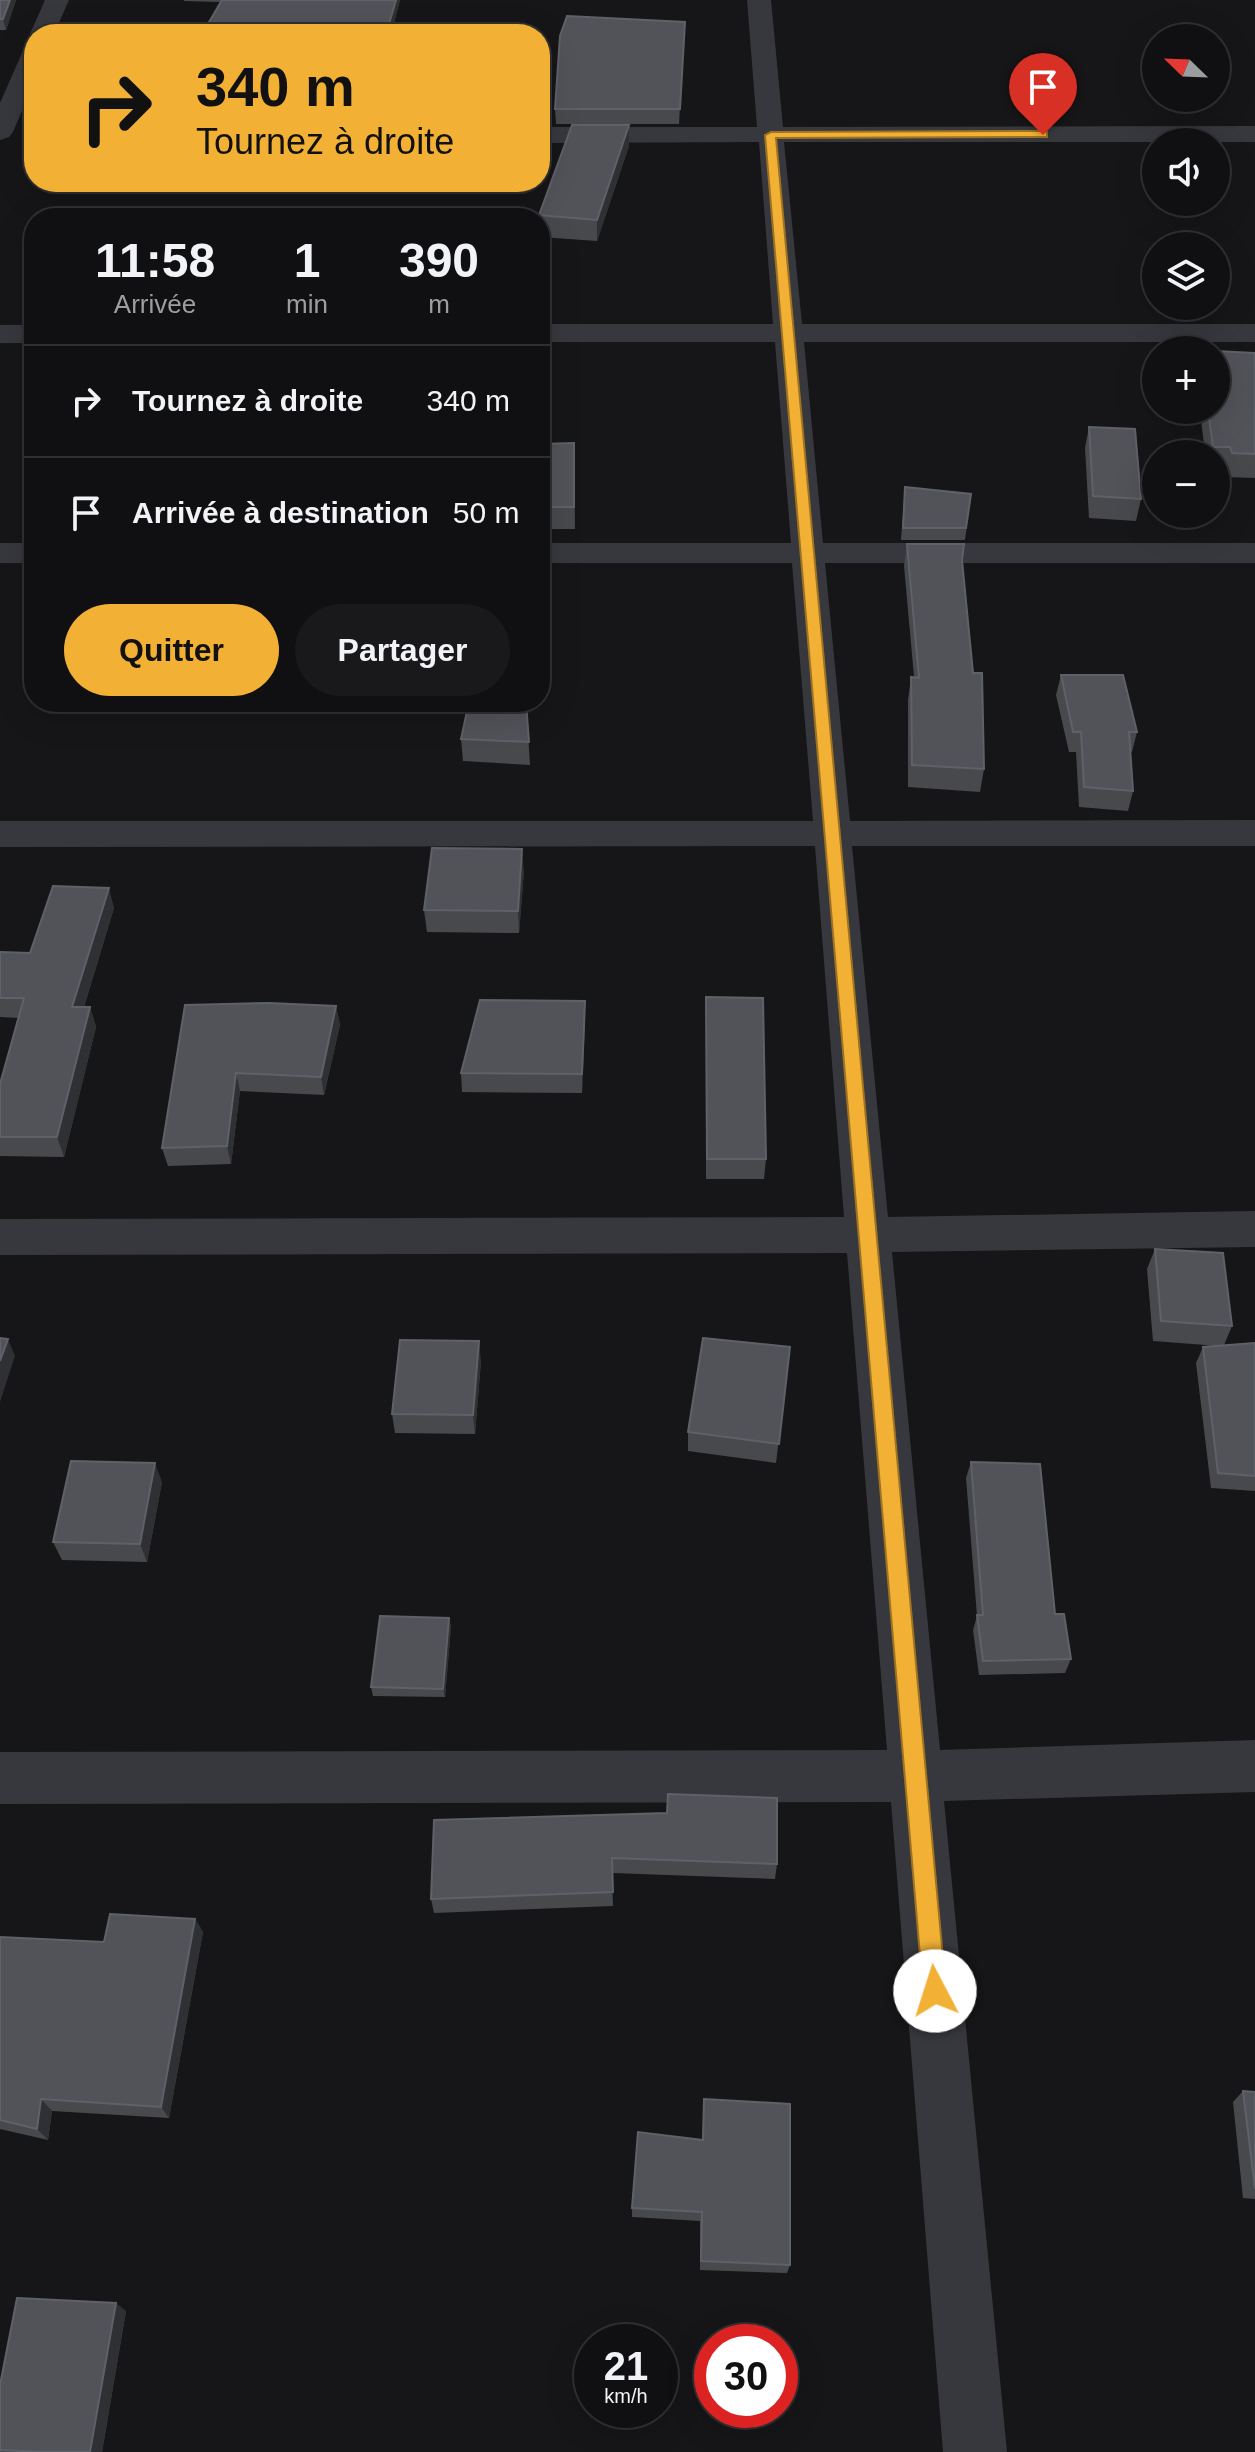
<!DOCTYPE html>
<html lang="fr">
<meta charset="utf-8">
<style>
body{margin:0;font-family:Helvetica,sans-serif;background:#19191b;color:#f1f3f6;height:100vh;display:flex;flex-direction:column;font-size:30px;white-space:nowrap}
*{box-sizing:border-box;margin:0}
p{font-size:26px;color:#9c9d9f}
.icon{flex:none;width:44px;height:44px;fill:none;stroke:currentColor;stroke-width:2;stroke-linecap:round;stroke-linejoin:round}
.map{position:relative;flex:1;overflow:hidden}
.drawer{position:absolute;left:24px;top:208px;width:526px;height:504px;display:flex;flex-direction:column;background:#101012;border-radius:32px;box-shadow:0 8px 32px #0002,0 0 0 2px #303032}
.drawer>*{flex:none}
.guide{position:absolute;left:24px;top:24px;width:526px;height:168px;border-radius:32px;box-shadow:0 8px 32px #0002,0 0 0 2px #303032;background:#f2b134;color:#111;overflow:hidden}
.needle{width:52px;rotate:293deg}
.fabs{position:absolute;left:1142px;top:24px;display:grid;gap:16px}
.fabs a{display:grid;place-items:center;width:88px;height:88px;border-radius:50%;background:#101012;box-shadow:0 8px 32px #0002,0 0 0 2px #303032;font-size:40px}
.speed{position:absolute;left:574px;top:2324px;display:flex;gap:16px;font-size:40px;font-weight:700;text-align:center}
.speed>*{display:grid;place-content:center;width:104px;height:104px;border-radius:50%;background:#101012;box-shadow:0 8px 32px #0002,0 0 0 2px #303032;line-height:1}
.speed small{font-size:20px;font-weight:400}
.speed .limit{border:12px solid #d22;background:#fff;color:#111}
.pin{position:absolute;display:grid;place-items:center;width:68px;height:68px;color:#fff;margin:-82px -34px;border-radius:50% 50% 50% 0;rotate:-45deg;box-shadow:0 0 8px #0007}
.pin .icon{rotate:45deg}
.me{position:absolute;width:88px;margin:-44px;rotate:355deg;stroke-linejoin:round;filter:drop-shadow(0 0 6px #0008)}
.turn{display:flex;align-items:center;gap:28px;height:168px;padding:0 40px;font-size:36px}
.turn .icon{width:104px;height:104px;stroke-width:2.5}
.turn b{display:block;font-size:56px;line-height:68px}
.eta{display:flex;justify-content:space-evenly;align-items:center;height:136px;text-align:center}
.eta b{font-size:48px;font-weight:700;line-height:56px}
.button{display:flex;gap:16px;margin-top:auto;padding:16px 40px}
.button a{flex:1;height:92px;border-radius:48px;background:#f2b134;color:#111;font-size:32px;font-weight:700;line-height:92px;text-align:center}
.button a+a{background:#19191b;color:#f1f3f6}
ul{padding:0;list-style:none}
li{display:flex;align-items:center;gap:24px;height:112px;padding:0 40px;border-top:2px solid #303032}
li div{flex:1}
li b{display:block;font-size:30px}
li em{font-style:normal}
.map>svg:first-child{display:block}
.lines{fill:none;stroke-linecap:round;stroke-linejoin:round}
.minor{fill:#37383d;fill-rule:evenodd}
.wall{fill:#47494d}
.shaded-wall{fill:#2f3033}
.building{fill:#525359;stroke:#5f6168;stroke-width:2}
.route{fill:#f2b134;stroke:#9d7322;stroke-width:2}
</style>
<div class="map">
<svg width="1255" height="2452" viewBox="0 0 1255 2452">
<rect width="100%" height="100%" fill="#161618"/>
<g class="lines">
<g class="minor">
<path d="M 45,0 L 69,0 L 54,34 L 34,34 L 33,39 L 30,34 Z"/>
<path d="M 747,0 L 771,0 L 783,127 L 1255,126 L 1255,142 L 784,142 L 802,324 L 1255,324 L 1255,342 L 804,342 L 823,543 L 1255,543 L 1255,563 L 825,563 L 850,821 L 1255,820 L 1255,846 L 852,846 L 888,1217 L 1255,1211 L 1255,1247 L 892,1252 L 940,1750 L 1255,1740 L 1255,1792 L 944,1801 L 1007,2452 L 943,2452 L 891,1802 L 0,1804 L 0,1752 L 887,1750 L 847,1253 L 0,1255 L 0,1219 L 844,1217 L 815,846 L 0,847 L 0,821 L 813,821 L 792,563 L 540,563 L 540,543 L 791,543 L 775,342 L 540,342 L 540,324 L 773,324 L 759,142 L 540,143 L 540,127 L 757,127 Z"/>
<path d="M 34,46 L 34,82 L 13,132 L 9,137 L 0,140 L 0,103 L 22,53 L 25,48 Z"/>
<rect x="0" y="325" width="34" height="18"/>
<rect x="0" y="543" width="34" height="20"/>
</g>
</g>
<g class="wall">
<path d="M 0,0 L 16,0 L 6,30 L 0,30 Z"/>
<path d="M 184,0 L 400,0 L 391,34 L 220,2 L 184,1 Z"/>
<path d="M 685,22 L 679,124 L 556,124 L 555,109 Z"/>
<path d="M 629,125 L 629,146 L 597,241 L 540,237 L 540,218 L 539,218 L 539,215 Z"/>
<path d="M 1255,353 L 1255,478 L 1225,477 L 1224,471 L 1216,471 L 1216,454 L 1205,454 L 1200,410 L 1216,410 Z"/>
<path d="M 1089,427 L 1141,499 L 1136,521 L 1089,518 L 1085,448 Z"/>
<path d="M 574,443 L 575,529 L 540,529 L 540,444 Z"/>
<path d="M 905,487 L 971,494 L 965,540 L 901,540 Z"/>
<path d="M 907,544 L 962,560 L 973,673 L 984,769 L 980,792 L 908,787 L 908,700 L 911,677 L 914,677 L 904,566 Z"/>
<path d="M 1061,675 L 1137,732 L 1132,752 L 1130,752 L 1133,791 L 1128,811 L 1079,807 L 1076,752 L 1069,752 L 1056,695 Z"/>
<path d="M 526,702 L 530,765 L 463,761 L 461,739 Z"/>
<path d="M 524,871 L 519,933 L 427,932 L 424,910 Z"/>
<path d="M 114,908 L 84,1007 L 90,1007 L 96,1027 L 64,1157 L 0,1156 L 0,1084 L 19,1018 L 0,1017 L 0,952 L 30,953 Z"/>
<path d="M 706,997 L 766,1159 L 764,1179 L 706,1179 Z"/>
<path d="M 585,1001 L 585,1020 L 582,1093 L 462,1092 L 461,1073 Z"/>
<path d="M 185,1005 L 336,1006 L 340,1025 L 324,1095 L 240,1091 L 231,1164 L 168,1166 L 162,1148 Z"/>
<path d="M 1155,1249 L 1232,1326 L 1224,1345 L 1255,1343 L 1255,1491 L 1211,1488 L 1196,1363 L 1203,1347 L 1219,1346 L 1153,1341 L 1147,1269 Z"/>
<path d="M 790,1347 L 776,1463 L 688,1451 L 688,1432 Z"/>
<path d="M 481,1361 L 475,1434 L 395,1433 L 392,1414 Z"/>
<path d="M 971,1462 L 1055,1614 L 1071,1659 L 1065,1673 L 979,1675 L 973,1630 L 977,1616 L 966,1478 Z"/>
<path d="M 162,1482 L 147,1562 L 62,1560 L 53,1542 Z"/>
<path d="M 449,1618 L 451,1627 L 445,1697 L 373,1696 L 371,1687 Z"/>
<path d="M 434,1820 L 777,1864 L 775,1879 L 612,1873 L 613,1906 L 434,1913 L 431,1899 Z"/>
<path d="M 195,1919 L 203,1932 L 169,2118 L 52,2111 L 48,2140 L 0,2129 L 0,1937 L 104,1942 Z"/>
<path d="M 1243,2091 L 1255,2092 L 1255,2199 L 1243,2198 L 1233,2102 Z"/>
<path d="M 704,2099 L 790,2265 L 787,2273 L 700,2270 L 700,2221 L 632,2217 L 632,2208 L 702,2139 Z"/>
<path d="M 126,2311 L 102,2452 L 0,2452 L 0,2385 Z"/>
</g>
<g class="shaded-wall">
<path d="M 10,0 L 16,0 L 6,30 L 3,19 Z"/>
<path d="M 396,0 L 400,0 L 391,34 L 386,34 Z"/>
<path d="M 629,125 L 629,146 L 597,241 L 597,220 Z"/>
<path d="M 522,849 L 524,871 L 519,933 L 518,911 Z"/>
<path d="M 109,888 L 114,908 L 78,1026 L 72,1007 Z"/>
<path d="M 585,1001 L 585,1020 L 582,1093 L 582,1074 Z"/>
<path d="M 336,1006 L 340,1025 L 324,1095 L 321,1077 Z"/>
<path d="M 90,1007 L 96,1027 L 64,1157 L 57,1137 Z"/>
<path d="M 236,1073 L 240,1091 L 231,1164 L 227,1146 Z"/>
<path d="M 8,1339 L 15,1356 L 0,1402 L 0,1361 Z"/>
<path d="M 479,1341 L 481,1361 L 475,1434 L 473,1415 Z"/>
<path d="M 155,1463 L 162,1482 L 147,1562 L 140,1544 Z"/>
<path d="M 449,1618 L 451,1627 L 445,1697 L 443,1689 Z"/>
<path d="M 195,1919 L 203,1932 L 169,2118 L 161,2107 Z"/>
<path d="M 41,2099 L 52,2111 L 48,2140 L 37,2129 Z"/>
<path d="M 116,2303 L 126,2311 L 102,2452 L 90,2452 Z"/>
</g>
<g class="building">
<path d="M 0,0 L 10,0 L 3,19 L 0,19 Z"/>
<path d="M 222,0 L 396,0 L 386,34 L 202,34 Z"/>
<path d="M 567,16 L 685,22 L 680,109 L 555,109 L 560,36 Z"/>
<path d="M 572,125 L 629,125 L 597,220 L 539,215 Z"/>
<path d="M 1216,351 L 1255,353 L 1255,454 L 1232,453 L 1230,447 L 1213,447 L 1208,410 L 1216,410 Z"/>
<path d="M 1089,427 L 1135,429 L 1141,499 L 1093,496 Z"/>
<path d="M 574,443 L 574,507 L 540,507 L 540,444 Z"/>
<path d="M 905,487 L 971,494 L 966,528 L 903,528 Z"/>
<path d="M 907,544 L 964,544 L 962,560 L 973,673 L 982,673 L 984,769 L 912,765 L 911,677 L 919,678 Z"/>
<path d="M 1061,675 L 1123,675 L 1137,732 L 1129,732 L 1133,791 L 1084,787 L 1081,732 L 1073,732 Z"/>
<path d="M 469,702 L 526,702 L 529,742 L 461,739 Z"/>
<path d="M 432,848 L 522,849 L 518,911 L 424,910 Z"/>
<path d="M 53,886 L 109,888 L 72,1007 L 90,1007 L 57,1137 L 0,1137 L 0,1084 L 24,998 L 0,998 L 0,952 L 30,953 Z"/>
<path d="M 706,997 L 763,998 L 766,1159 L 707,1159 Z"/>
<path d="M 480,1000 L 585,1001 L 582,1074 L 461,1073 Z"/>
<path d="M 269,1003 L 336,1006 L 321,1077 L 236,1073 L 227,1146 L 162,1148 L 185,1005 Z"/>
<path d="M 1155,1249 L 1223,1253 L 1232,1326 L 1161,1321 Z"/>
<path d="M 0,1338 L 8,1339 L 0,1361 Z"/>
<path d="M 703,1338 L 790,1347 L 779,1444 L 688,1432 Z"/>
<path d="M 400,1340 L 479,1341 L 473,1415 L 392,1414 Z"/>
<path d="M 1255,1343 L 1255,1476 L 1218,1473 L 1203,1347 Z"/>
<path d="M 71,1461 L 155,1463 L 140,1544 L 53,1542 Z"/>
<path d="M 971,1462 L 1040,1464 L 1055,1614 L 1064,1614 L 1071,1659 L 983,1661 L 977,1615 L 983,1615 Z"/>
<path d="M 380,1616 L 449,1618 L 443,1689 L 371,1687 Z"/>
<path d="M 668,1794 L 777,1798 L 777,1864 L 612,1858 L 613,1892 L 431,1899 L 434,1820 L 667,1813 Z"/>
<path d="M 110,1914 L 195,1919 L 161,2107 L 41,2099 L 37,2129 L 0,2120 L 0,1937 L 104,1942 Z"/>
<path d="M 1243,2091 L 1255,2092 L 1255,2189 Z"/>
<path d="M 704,2099 L 790,2104 L 790,2265 L 701,2261 L 702,2212 L 632,2208 L 638,2132 L 703,2140 Z"/>
<path d="M 17,2298 L 116,2303 L 90,2452 L 42,2452 L 0,2450 L 0,2385 Z"/>
</g>
<path class="route" d="M 1043,131 L 1047,132 L 1047,137 L 776,138 L 946,1991 L 943,2000 L 935,2003 L 926,2000 L 923,1991 L 765,135 L 771,132 Z"/>
</svg>
<div class="fabs">
<a><svg class="needle" viewBox="-14 -14 28 28"><path d="M0-13l5 13h-10z" fill="#e53935"/><path d="M0 13l5-13h-10z" fill="#9c9d9f"/></svg></a>
<a><svg class="icon" aria-label="sound" viewBox="0 0 24 24"><path d="M4 9h4l5-4v14l-5-4H4zM17 9q2 3 0 6"/></svg></a>
<a><svg class="icon" aria-label="layers" viewBox="0 0 24 24"><path d="M12 4l9 5-9 5-9-5zM3 14l9 5 9-5"/></svg></a>
<a>+</a>
<a>−</a>
</div>
<div class="speed"><div>21<small>km/h</small></div><div class="limit">30</div></div>
<div class="pin" style="left:1043px;top:135px;background:#d93025"><svg class="icon" aria-label="arrive" viewBox="0 0 24 24"><path d="M6 21V4h12l-3 4 3 4H6"/></svg></div>
<svg class="me" style="left:935px;top:1991px" viewBox="-20 -20 40 40"><circle r="19" fill="#fff"/><path d="M0-13L10 11 0 6-10 11z" fill="#f2b134"/></svg>
<div class="guide">
<div class="turn"><svg class="icon" aria-label="right" viewBox="0 0 24 24"><path d="M7 20v-9h11M14 6l5 5-5 5"/></svg><div><b>340 m</b>Tournez à droite</div></div>
</div>
<section class="drawer">
<div class="eta">
<div><b>11:58</b><p>Arrivée</p></div>
<div><b>1</b><p>min</p></div>
<div><b>390</b><p>m</p></div>
</div>
<ul>
<li><svg class="icon" aria-label="right" viewBox="0 0 24 24"><path d="M7 20v-9h11M14 6l5 5-5 5"/></svg><div><b>Tournez à droite</b></div><em>340 m</em></li>
<li><svg class="icon" aria-label="arrive" viewBox="0 0 24 24"><path d="M6 21V4h12l-3 4 3 4H6"/></svg><div><b>Arrivée à destination</b></div><em>50 m</em></li>
</ul>
<div class="button"><a>Quitter</a><a>Partager</a></div>
</section>
</div>
